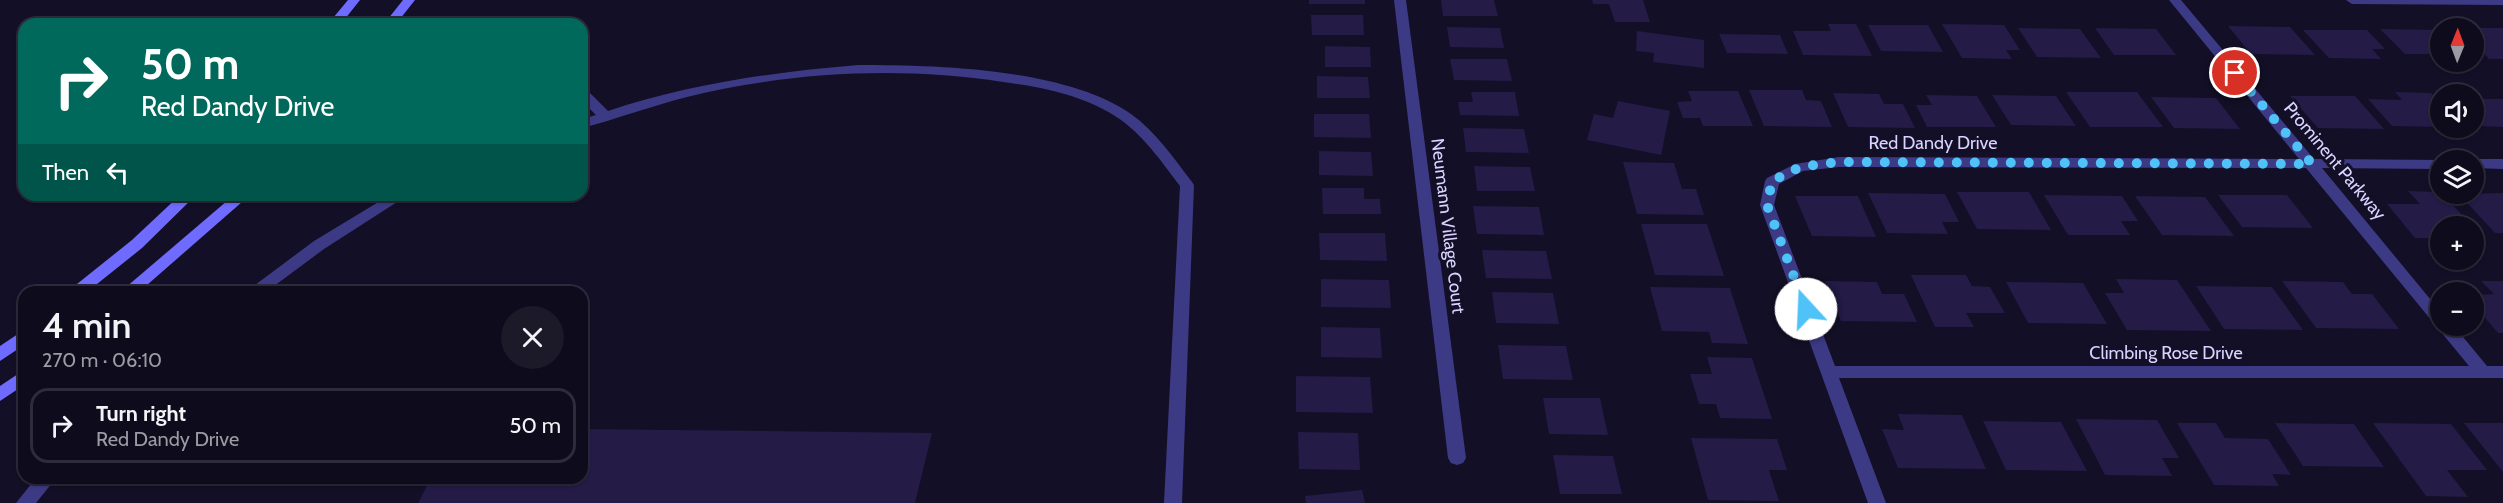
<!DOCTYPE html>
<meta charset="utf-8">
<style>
body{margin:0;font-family:Cabin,sans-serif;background:#1c1929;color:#f1f3f6;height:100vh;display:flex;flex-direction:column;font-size:22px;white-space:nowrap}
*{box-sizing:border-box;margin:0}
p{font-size:20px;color:#9b9ba3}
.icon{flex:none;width:33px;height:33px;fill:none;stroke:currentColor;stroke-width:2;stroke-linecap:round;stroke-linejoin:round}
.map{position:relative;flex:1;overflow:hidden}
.sheet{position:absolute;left:18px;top:286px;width:570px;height:198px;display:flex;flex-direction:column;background:#0e0b1c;border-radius:18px;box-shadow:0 2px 4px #0004,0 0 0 2px #2e2b3b}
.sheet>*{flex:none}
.top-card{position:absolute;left:18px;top:18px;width:570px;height:183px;border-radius:18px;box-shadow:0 2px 4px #0004,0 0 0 2px #2e2b3b;background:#00695c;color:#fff;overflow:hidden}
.needle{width:39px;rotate:1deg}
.fabs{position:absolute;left:2430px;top:18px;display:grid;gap:12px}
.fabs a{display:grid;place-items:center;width:54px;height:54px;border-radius:50%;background:#0e0b1c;box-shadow:0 2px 4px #0004,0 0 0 2px #2e2b3b;font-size:30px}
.pin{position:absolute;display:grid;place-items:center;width:51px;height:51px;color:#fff;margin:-26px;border:3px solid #fff;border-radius:50%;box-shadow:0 2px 6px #0007}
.me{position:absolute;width:66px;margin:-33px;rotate:340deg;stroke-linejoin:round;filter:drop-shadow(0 0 4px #0008)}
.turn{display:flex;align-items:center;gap:21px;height:126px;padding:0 24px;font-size:27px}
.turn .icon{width:78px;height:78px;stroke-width:2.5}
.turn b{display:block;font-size:42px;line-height:51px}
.then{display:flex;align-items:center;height:57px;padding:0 24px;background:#0003;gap:12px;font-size:22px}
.round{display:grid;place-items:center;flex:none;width:63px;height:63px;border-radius:32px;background:#1c1929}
.headline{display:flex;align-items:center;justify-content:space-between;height:102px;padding:0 24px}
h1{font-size:36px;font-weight:600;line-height:45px}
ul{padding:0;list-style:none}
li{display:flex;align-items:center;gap:18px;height:75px;margin:0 12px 9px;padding:0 12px;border:3px solid #2e2b3b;border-radius:18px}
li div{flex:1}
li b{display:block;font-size:22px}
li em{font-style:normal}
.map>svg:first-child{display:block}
.building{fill:#241b47}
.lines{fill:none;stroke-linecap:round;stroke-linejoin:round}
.street{fill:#3d3a85;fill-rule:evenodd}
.secondary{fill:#6f6bff;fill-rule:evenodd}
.route{stroke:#4fc3f7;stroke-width:10;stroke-dasharray:0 18}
.labels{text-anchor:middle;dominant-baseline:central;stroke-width:6;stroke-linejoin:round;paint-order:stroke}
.street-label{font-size:18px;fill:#d9d4ff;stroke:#130f26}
</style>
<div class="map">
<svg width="2503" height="503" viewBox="0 0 2503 503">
<rect width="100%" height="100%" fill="#130f26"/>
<g class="building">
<rect x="1309" y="0" width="56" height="4"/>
<path d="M 1441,0 L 1494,0 L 1498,16 L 1443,16 Z"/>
<path d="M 1592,0 L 1643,0 L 1650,22 L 1615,22 L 1609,4 L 1593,4 Z"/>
<path d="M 1311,15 L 1363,15 L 1364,35 L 1312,35 Z"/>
<path d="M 1828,24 L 1856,24 L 1872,56 L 1803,55 L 1793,31 L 1831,31 Z"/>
<path d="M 1942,24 L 2004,25 L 2020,50 L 2006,50 L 2012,59 L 1962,58 Z"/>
<path d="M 1868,25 L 1928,25 L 1943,52 L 1881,51 Z"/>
<path d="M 2228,26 L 2290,27 L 2315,55 L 2251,54 Z"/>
<path d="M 1447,27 L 1500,28 L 1504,48 L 1450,47 Z"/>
<path d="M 2018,28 L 2080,29 L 2101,58 L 2037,57 Z"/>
<path d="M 2095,28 L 2156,29 L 2176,55 L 2114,55 Z"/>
<path d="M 2474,28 L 2503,28 L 2503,59 L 2489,59 L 2474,43 Z"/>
<path d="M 2380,29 L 2439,30 L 2440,54 L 2405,54 Z"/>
<path d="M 2303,30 L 2367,30 L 2385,49 L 2372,49 L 2381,59 L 2329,58 Z"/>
<path d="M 1637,31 L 1704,40 L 1704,68 L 1653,62 L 1654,53 L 1636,51 Z"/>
<path d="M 1719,34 L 1780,35 L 1788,54 L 1727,53 Z"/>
<path d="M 1325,46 L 1370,47 L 1371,67 L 1325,67 Z"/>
<path d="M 1450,59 L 1507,59 L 1512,81 L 1454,80 Z"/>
<path d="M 1317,76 L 1368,77 L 1370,98 L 1317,98 Z"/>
<path d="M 1749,90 L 1802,90 L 1806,100 L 1821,101 L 1832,127 L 1764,126 Z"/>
<path d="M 1688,91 L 1738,91 L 1753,126 L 1703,126 L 1700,118 L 1683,118 L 1677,102 L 1692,101 Z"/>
<path d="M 1471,92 L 1515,92 L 1519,116 L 1460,115 L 1458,102 L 1473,102 Z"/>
<path d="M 2066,92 L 2137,92 L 2163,127 L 2090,127 Z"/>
<path d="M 2395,92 L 2431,93 L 2440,103 L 2440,127 L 2392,126 L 2368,99 L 2402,100 Z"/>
<path d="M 1833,93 L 1879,94 L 1884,104 L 1903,104 L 1915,128 L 1848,127 Z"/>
<path d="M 1926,95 L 1977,96 L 1996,127 L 1927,127 L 1916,105 L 1932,105 Z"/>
<path d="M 1992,95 L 2056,96 L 2076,126 L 2011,125 Z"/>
<path d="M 2290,96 L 2355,96 L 2384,129 L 2318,128 Z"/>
<path d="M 2151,97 L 2216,98 L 2240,129 L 2174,128 Z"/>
<path d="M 2474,99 L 2503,99 L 2503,127 L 2478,126 L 2474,122 Z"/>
<path d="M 1618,101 L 1670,111 L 1661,155 L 1587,140 L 1594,114 L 1613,118 Z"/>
<path d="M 1314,114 L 1369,114 L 1371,138 L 1314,137 Z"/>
<path d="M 1463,128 L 1524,129 L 1529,153 L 1466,152 Z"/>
<path d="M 1319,151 L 1371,152 L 1373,176 L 1319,175 Z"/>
<path d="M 1623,162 L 1674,163 L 1682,189 L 1696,189 L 1704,215 L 1637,214 Z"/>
<path d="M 1474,166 L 1530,167 L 1535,191 L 1477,191 Z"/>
<path d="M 1322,188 L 1364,188 L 1364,199 L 1380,199 L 1381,214 L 1323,214 Z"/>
<path d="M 2408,191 L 2440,192 L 2473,226 L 2440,226 L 2440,238 L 2415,238 L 2387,204 L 2420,204 Z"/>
<path d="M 1957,192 L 2029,192 L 2051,230 L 1977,229 Z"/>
<path d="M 1868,193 L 1945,194 L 1959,222 L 1942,222 L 1948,234 L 1887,233 Z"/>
<path d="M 2503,193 L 2503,233 L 2495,233 L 2459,194 Z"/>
<path d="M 2044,195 L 2122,196 L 2138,221 L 2121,221 L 2130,235 L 2068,235 Z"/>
<path d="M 2218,195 L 2287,195 L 2313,228 L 2242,227 Z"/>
<path d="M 1795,196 L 1858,196 L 1876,237 L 1812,236 Z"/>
<path d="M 2135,196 L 2205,197 L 2234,236 L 2162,235 Z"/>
<path d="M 1473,206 L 1539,207 L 1544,235 L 1477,234 Z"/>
<path d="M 1641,224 L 1707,224 L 1724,276 L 1655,275 Z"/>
<path d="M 1319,233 L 1385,233 L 1387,261 L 1320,260 Z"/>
<path d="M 1482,250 L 1546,251 L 1552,279 L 1486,278 Z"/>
<path d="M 1911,275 L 1966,275 L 1972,286 L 1990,287 L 2005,313 L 1966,313 L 1974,327 L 1935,327 Z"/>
<path d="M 1321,279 L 1389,280 L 1391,308 L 1321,307 Z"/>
<path d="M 2116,279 L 2177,280 L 2211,331 L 2127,330 L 2105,293 L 2124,293 Z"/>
<path d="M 1825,281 L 1877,282 L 1882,294 L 1904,294 L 1917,322 L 1841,321 Z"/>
<path d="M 2282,281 L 2343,282 L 2352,294 L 2372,294 L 2399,329 L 2316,328 Z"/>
<path d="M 2481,281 L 2503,281 L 2503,333 L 2498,333 L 2474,305 L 2474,295 L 2494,294 Z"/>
<path d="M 2006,282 L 2083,283 L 2107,324 L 2028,323 Z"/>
<path d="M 2196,286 L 2272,287 L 2303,330 L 2224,329 Z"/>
<path d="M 1650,287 L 1730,288 L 1748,344 L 1712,343 L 1709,332 L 1662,331 Z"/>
<path d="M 1492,292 L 1553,293 L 1559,324 L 1496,323 Z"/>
<path d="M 1321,327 L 1380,328 L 1382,358 L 1321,357 Z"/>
<path d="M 1498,345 L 1566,346 L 1573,380 L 1503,379 Z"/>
<path d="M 1707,357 L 1752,358 L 1772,419 L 1720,418 L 1716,404 L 1699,404 L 1690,374 L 1712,374 Z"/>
<path d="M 1296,376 L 1370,377 L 1373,413 L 1296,412 Z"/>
<path d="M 1543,398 L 1600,398 L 1608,435 L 1549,434 Z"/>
<path d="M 1898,414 L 1962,415 L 1986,469 L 1898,468 L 1882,429 L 1904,430 Z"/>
<path d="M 2076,419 L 2157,420 L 2179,458 L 2162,458 L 2172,476 L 2105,475 Z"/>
<path d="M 1983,421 L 2061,422 L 2087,471 L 2006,470 Z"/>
<path d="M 2177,423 L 2216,423 L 2225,438 L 2268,439 L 2291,475 L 2272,474 L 2279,486 L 2214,485 Z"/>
<path d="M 2275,423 L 2354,424 L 2384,467 L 2303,466 Z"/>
<path d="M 2373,423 L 2451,424 L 2487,470 L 2447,470 L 2468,497 L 2426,496 Z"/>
<path d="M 2464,423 L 2503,423 L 2503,472 Z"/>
<path d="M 582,429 L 932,433 L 915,503 L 418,503 L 431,478 L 582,478 Z"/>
<path d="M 1298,432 L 1358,433 L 1360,470 L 1299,469 Z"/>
<path d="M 1691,438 L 1777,439 L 1787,470 L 1769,470 L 1779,501 L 1708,500 Z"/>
<path d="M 1553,455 L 1613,456 L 1622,494 L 1560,494 Z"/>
<path d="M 1362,490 L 1365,503 L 1306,503 L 1305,496 Z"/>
</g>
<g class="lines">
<g class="street">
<path d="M 1394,0 L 1406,0 L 1466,458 L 1463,463 L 1457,465 L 1451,463 L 1448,458 Z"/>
<path d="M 2169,0 L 2181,0 L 2314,159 L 2444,160 L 2440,160 L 2440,169 L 2322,168 L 2440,311 L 2440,326 L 2454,326 L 2487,366 L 2503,366 L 2503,378 L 1839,378 L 1886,503 L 1868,503 L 1760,205 L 1765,181 L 1767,178 L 1795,164 L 1839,157 L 2299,159 ZM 1839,167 L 2306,168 L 2469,366 L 1835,366 L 1774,205 L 1779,184 L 1803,171 Z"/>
<path d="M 2346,0 L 2503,0 L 2503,5 L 2352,4 Z"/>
<path d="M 858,65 C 935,65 1066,68 1131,114 C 1155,131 1174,158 1192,182 L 1194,185 L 1182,503 L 1164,503 L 1180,186 C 1161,161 1142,133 1115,116 C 1082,95 1041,87 1003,82 C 899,66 789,72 687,97 C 651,106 617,119 582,128 L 582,119 L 596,115 L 582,101 L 582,89 L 587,90 L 608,111 C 689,84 773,72 858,65 Z"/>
<path d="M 2474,159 L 2503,159 L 2503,169 L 2474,168 L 2474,160 L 2470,160 Z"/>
<path d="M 390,195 L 408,195 L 324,249 L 266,292 L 249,292 L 251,288 L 314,241 Z"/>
<path d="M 36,478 L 56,478 L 36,503 L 16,503 Z"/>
</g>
<g class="secondary">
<path d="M 348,0 L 360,0 L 341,24 L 328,24 Z"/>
<path d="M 403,0 L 415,0 L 396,24 L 384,24 Z"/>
<path d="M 180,195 L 196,195 L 142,248 L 87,292 L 70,292 L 72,288 L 132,240 Z"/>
<path d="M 234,195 L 250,195 L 139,292 L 123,292 L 125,288 Z"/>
<path d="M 24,330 L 24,345 L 0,361 L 0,346 Z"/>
<path d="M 24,370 L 24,385 L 0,401 L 0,386 Z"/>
</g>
</g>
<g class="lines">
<path class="route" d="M 1806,309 L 1767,205 L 1772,181 L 1800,167 L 1839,162 L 2312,164 L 2235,73"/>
</g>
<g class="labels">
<g class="street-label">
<text x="1933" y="143">Red Dandy Drive</text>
<text transform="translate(2335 161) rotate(50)">Prominent Parkway</text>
<text transform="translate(1448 226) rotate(83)">Neumann Village Court</text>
<text x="2166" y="353">Climbing Rose Drive</text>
</g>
</g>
</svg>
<div class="fabs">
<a><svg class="needle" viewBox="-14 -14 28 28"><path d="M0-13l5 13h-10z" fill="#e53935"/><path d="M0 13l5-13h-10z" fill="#9b9ba3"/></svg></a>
<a><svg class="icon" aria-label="sound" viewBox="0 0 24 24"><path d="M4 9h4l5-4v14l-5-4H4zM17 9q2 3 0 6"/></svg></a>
<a><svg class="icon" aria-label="layers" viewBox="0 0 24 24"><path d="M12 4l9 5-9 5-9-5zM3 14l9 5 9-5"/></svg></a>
<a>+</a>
<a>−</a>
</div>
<div class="pin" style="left:2235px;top:73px;background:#d93025"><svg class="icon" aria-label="arrive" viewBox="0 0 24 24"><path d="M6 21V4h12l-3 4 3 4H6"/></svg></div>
<svg class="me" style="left:1806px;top:309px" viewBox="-20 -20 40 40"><circle r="19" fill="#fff"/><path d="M0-13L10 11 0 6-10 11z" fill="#4fc3f7"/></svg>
<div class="top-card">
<div class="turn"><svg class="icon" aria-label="right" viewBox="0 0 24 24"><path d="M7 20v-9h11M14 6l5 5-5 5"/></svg><div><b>50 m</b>Red Dandy Drive</div></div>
<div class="then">Then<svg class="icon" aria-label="left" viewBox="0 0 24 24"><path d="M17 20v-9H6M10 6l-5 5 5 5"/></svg></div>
</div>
<section class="sheet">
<div class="headline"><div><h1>4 min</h1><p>270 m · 06:10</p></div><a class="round"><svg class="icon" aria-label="close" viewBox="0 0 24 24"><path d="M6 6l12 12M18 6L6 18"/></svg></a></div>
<ul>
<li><svg class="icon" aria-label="right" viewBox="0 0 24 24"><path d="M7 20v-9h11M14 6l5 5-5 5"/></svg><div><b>Turn right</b><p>Red Dandy Drive</p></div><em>50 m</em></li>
</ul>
</section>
</div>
